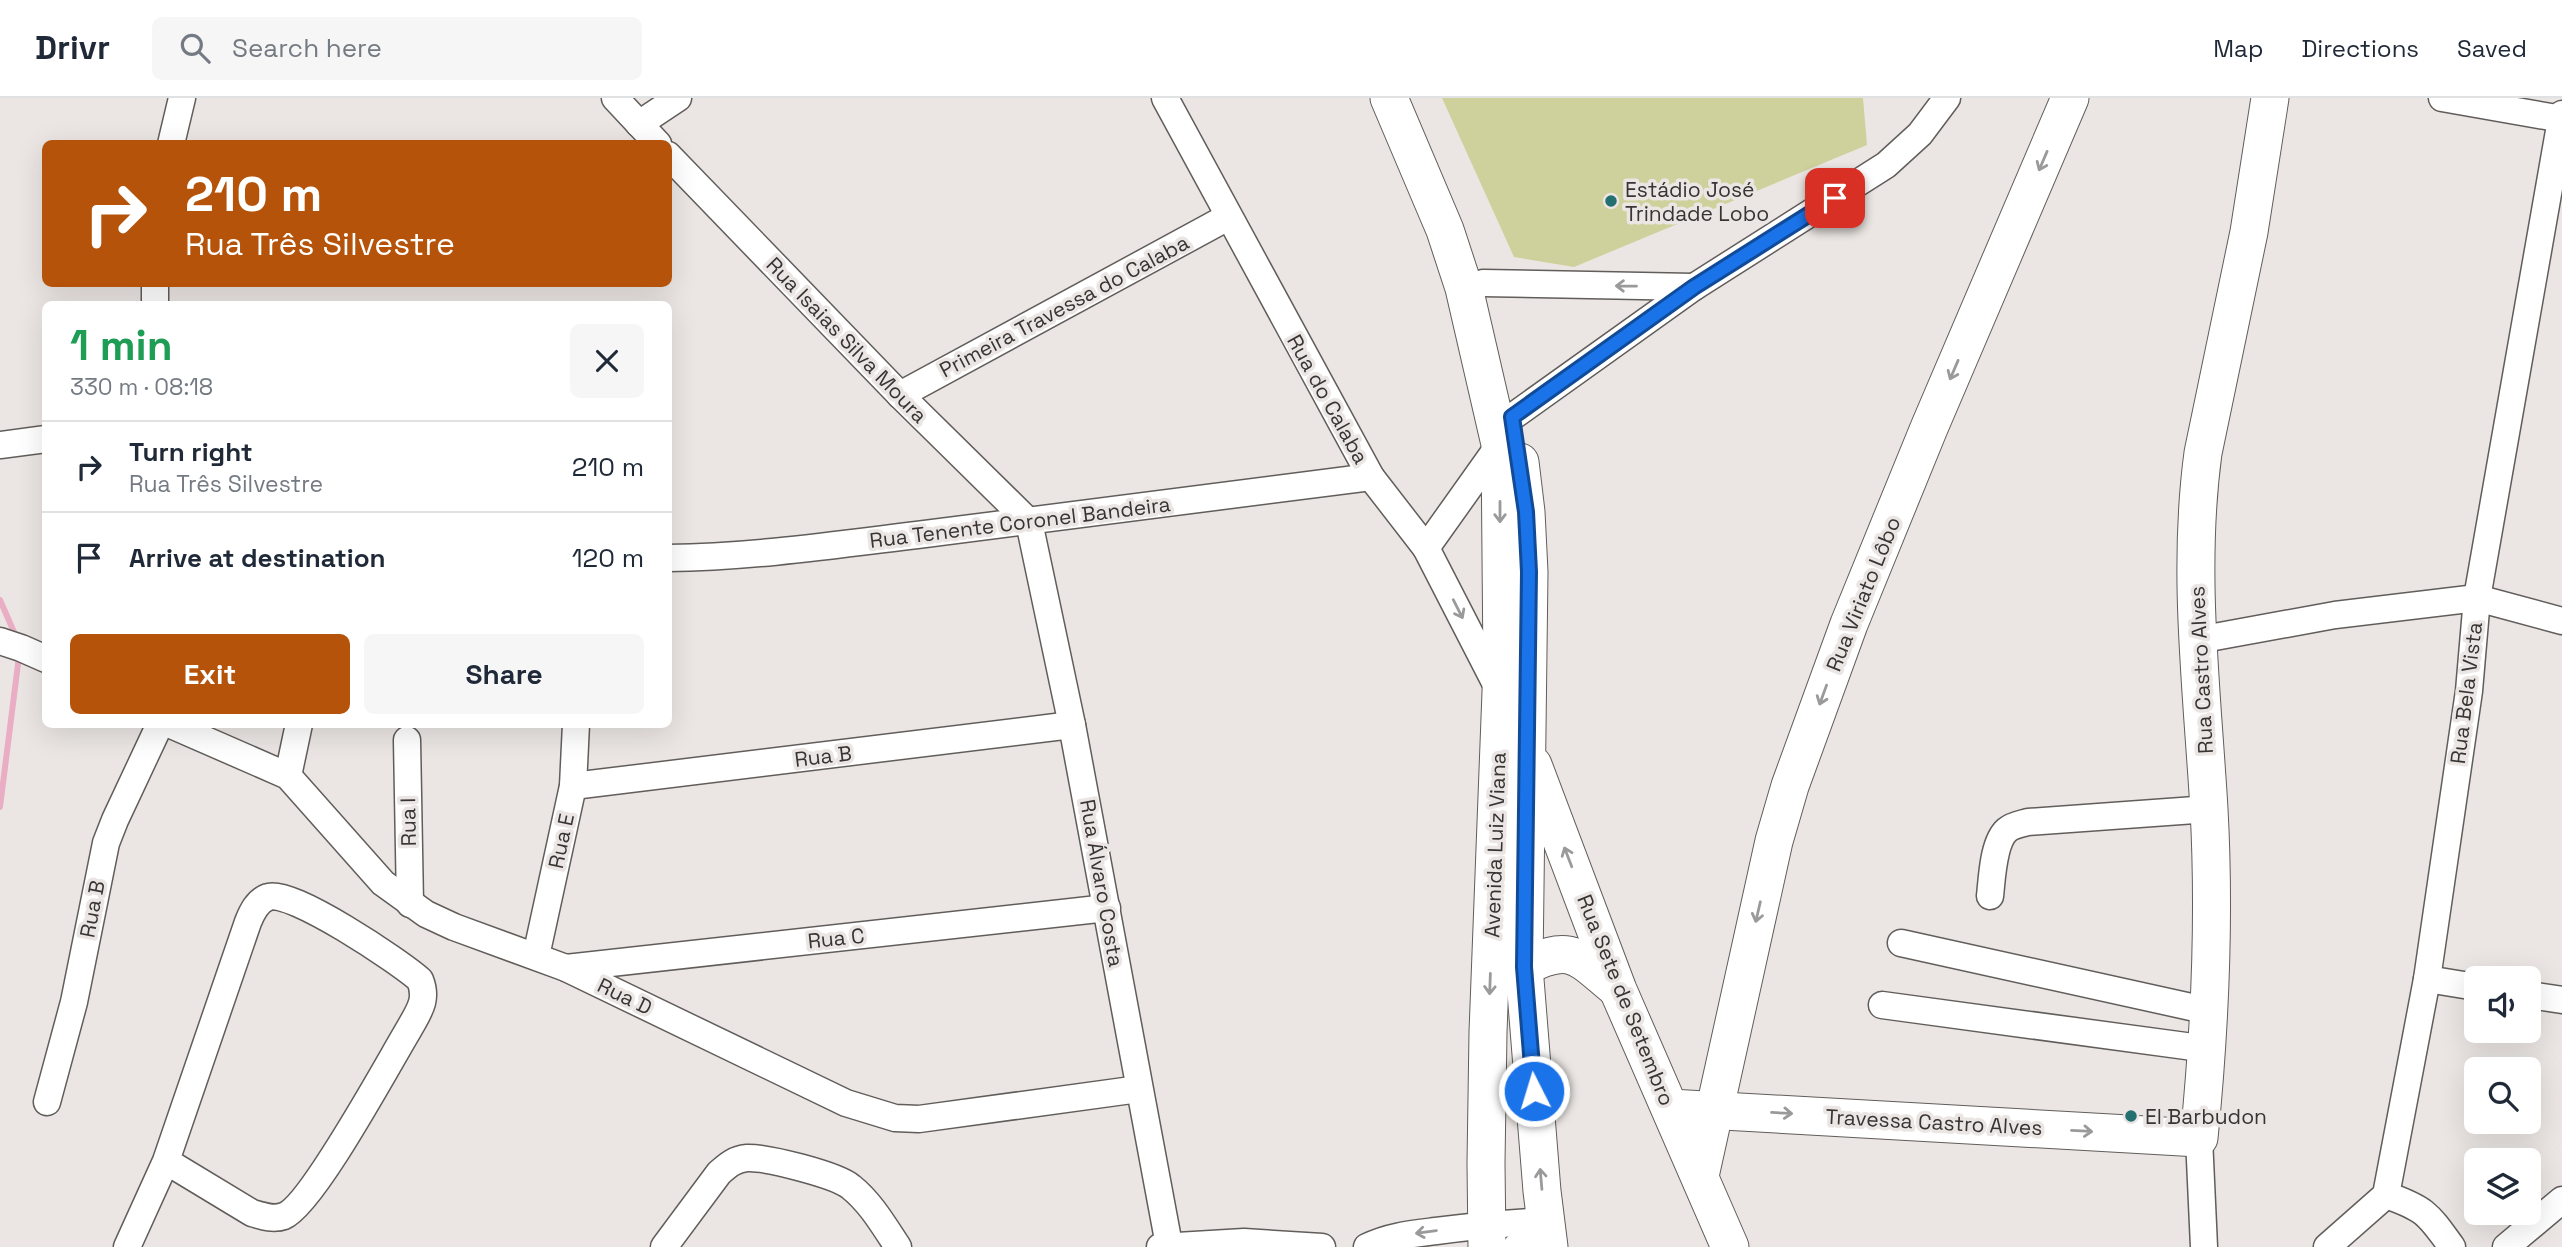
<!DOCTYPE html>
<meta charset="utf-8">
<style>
body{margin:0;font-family:"Space Grotesk",sans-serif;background:#f6f6f7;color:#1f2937;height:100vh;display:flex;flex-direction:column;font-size:26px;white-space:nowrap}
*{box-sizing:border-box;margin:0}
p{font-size:23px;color:#747a83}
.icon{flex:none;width:38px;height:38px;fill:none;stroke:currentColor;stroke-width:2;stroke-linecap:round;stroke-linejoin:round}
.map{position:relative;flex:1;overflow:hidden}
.panel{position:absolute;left:42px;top:203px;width:630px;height:427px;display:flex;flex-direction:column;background:#fff;border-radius:10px;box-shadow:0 7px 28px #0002}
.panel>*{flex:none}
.hud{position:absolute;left:42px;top:42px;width:630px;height:147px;border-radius:10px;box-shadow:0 7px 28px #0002;background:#b45309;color:#fff;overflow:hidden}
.controls{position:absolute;left:2464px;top:868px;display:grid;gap:14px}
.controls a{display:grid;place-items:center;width:77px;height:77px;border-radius:10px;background:#fff;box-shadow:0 7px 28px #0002;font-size:35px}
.pin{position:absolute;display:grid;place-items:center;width:60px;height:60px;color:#fff;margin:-30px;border-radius:14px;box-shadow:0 4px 10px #0006}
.me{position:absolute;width:77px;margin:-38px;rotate:355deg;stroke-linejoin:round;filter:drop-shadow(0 0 5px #0008)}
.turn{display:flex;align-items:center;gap:24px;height:147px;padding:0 28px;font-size:32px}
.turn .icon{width:91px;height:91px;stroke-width:2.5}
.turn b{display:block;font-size:49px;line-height:60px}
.round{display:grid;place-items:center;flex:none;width:74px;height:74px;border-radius:10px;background:#f6f6f7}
.head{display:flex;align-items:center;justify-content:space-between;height:119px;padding:0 28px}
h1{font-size:42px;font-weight:800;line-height:52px;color:#1e9e55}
.cta{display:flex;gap:14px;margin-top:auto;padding:14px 28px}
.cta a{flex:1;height:80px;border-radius:10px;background:#b45309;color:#fff;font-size:28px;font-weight:800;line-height:80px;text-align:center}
.cta a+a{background:#f6f6f7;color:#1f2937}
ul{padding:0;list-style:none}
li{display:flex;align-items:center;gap:21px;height:91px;padding:0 28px;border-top:2px solid #e0e1e3}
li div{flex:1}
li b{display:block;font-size:26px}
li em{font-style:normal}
header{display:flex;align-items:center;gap:42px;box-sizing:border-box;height:98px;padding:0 35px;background:#fff;border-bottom:2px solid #e0e1e3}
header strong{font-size:33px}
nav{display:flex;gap:38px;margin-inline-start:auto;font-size:24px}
.search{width:490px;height:63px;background:#f6f6f7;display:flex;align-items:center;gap:18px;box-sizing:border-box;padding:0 24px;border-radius:10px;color:#747a83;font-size:26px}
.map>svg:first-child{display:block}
.green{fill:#ced19b}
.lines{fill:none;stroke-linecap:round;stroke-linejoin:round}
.stream{stroke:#eaaec4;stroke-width:6}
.street-casing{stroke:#615d5a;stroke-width:29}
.secondary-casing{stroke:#615d5a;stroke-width:39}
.street{stroke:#fff;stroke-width:26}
.secondary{stroke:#fff;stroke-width:37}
.oneway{stroke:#9b9a9a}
.route-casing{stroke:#114b97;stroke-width:18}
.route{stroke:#1a73e8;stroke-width:12}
.poi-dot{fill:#246f70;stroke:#ebe6e3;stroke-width:2.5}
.labels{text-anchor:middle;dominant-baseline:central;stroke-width:7;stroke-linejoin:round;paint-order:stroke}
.poi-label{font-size:21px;fill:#373534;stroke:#ebe6e3;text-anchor:start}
.street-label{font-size:21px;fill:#373534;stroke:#ebe6e3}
</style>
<header>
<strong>Drivr</strong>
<div class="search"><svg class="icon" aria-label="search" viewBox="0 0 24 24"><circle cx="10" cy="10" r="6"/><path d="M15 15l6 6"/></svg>Search here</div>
<nav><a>Map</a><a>Directions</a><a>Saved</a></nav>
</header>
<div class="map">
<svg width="2562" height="1149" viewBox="0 0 2562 1149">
<rect width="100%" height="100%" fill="#ebe6e3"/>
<path class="green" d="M 1442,0 L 1863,0 L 1867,47 L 1574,169 L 1514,159 Z"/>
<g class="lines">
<g class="stream">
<path d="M 0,502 L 17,541"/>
<path d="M 0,709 L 19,558"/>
</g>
<g class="street-casing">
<g id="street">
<path d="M 615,0 L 658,46"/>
<path d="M 1165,0 L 1371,379 L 1426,450 L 1499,592"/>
<path d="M 2442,0 L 2562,21"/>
<path d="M 639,26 L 678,0"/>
<path d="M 171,46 L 182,0"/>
<path d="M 668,57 L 900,297 L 1029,424 L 1072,627 L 1169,1147"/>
<path d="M 1483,185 L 1694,189"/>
<path d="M 155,206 L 155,186"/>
<path d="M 900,297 L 1228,119"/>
<path d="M 1512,319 L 1694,189 L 1886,67 L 1920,36 L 1947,0"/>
<path d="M 0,347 L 46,341"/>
<path d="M 1426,450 L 1500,346"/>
<path d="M 668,460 C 752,459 835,447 917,437 C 1069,419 1220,398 1371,379"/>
<path d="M 2198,542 L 2335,517 L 2477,500 L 2562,523"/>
<path d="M 0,543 L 21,550 L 46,561"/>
<path d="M 169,626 L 288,678 L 383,785 L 426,816 L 454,829 L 566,870 L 846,1005 L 895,1020 L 919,1021 L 1139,991"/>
<path d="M 407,642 L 410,806"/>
<path d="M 288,678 L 299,626"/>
<path d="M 573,688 L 1072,627"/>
<path d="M 1990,798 C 1992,781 1993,744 2007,732 C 2013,727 2021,726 2028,724 L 2209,711"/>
<path d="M 1901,845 L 2209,913"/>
<path d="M 536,858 L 573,688 L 576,626"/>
<path d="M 566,870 L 1107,810"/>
<path d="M 2427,881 L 2476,889"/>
<path d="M 2529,897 L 2562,902"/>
<path d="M 1882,907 L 2208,951"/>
<path d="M 47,1004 L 74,904 L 106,745 L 115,722 L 160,626"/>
<path d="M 2199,1040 L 2204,1149"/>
<path d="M 2386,1097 C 2426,1111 2428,1116 2452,1149"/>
<path d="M 127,1149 L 166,1063 L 248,824 C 252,814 257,803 268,799 C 290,790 400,864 420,882 C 428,902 419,913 409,931 C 389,964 312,1107 284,1118 C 273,1122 262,1118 252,1115 L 166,1063"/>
<path d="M 664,1149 L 719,1075 C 728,1067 735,1061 747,1060 C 766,1059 837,1077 851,1089 C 871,1105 884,1128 898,1149"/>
<path d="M 1160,1149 L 1244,1144 L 1322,1149"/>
<path d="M 1367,1149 C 1389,1138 1412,1136 1436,1133 C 1473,1128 1509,1125 1546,1123"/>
<path d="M 1516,1149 L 1549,1148"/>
<path d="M 2327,1149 L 2386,1097 L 2427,881 L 2469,593 L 2477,500 L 2562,16"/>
<path d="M 2506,1149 L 2562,1102"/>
</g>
</g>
<g class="secondary-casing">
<g id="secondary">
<path d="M 1389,0 L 1445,132 L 1464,190 L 1500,346 L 1502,568 L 1488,934 L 1486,1065 L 1487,1149"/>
<path d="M 1520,364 L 1526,414 L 1529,474 L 1524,869 L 1542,1093 L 1549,1149"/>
<path d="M 1533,667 L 1618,892 L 1730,1149"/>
<path d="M 1524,869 C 1572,844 1578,859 1616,890"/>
<path d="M 1670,1010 L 2199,1040 C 2210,931 2215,821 2209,711 C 2202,592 2187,473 2203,355 L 2249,134 L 2270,0"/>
<path d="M 1700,1078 L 1774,743 L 1790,688 L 1849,526 L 1929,330 L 2070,0"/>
</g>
</g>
<use href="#street" class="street"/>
<use href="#secondary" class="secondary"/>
</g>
<defs><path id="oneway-shaft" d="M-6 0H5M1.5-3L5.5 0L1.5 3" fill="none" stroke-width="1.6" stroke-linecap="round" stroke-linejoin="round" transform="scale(1.75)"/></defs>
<g class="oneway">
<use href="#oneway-shaft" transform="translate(2043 63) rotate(113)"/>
<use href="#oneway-shaft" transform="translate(1626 188) rotate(-179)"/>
<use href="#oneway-shaft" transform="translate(1954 272) rotate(113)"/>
<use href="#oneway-shaft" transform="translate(1500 414) rotate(90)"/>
<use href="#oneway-shaft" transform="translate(1458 511) rotate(63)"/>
<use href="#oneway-shaft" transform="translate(1823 597) rotate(110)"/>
<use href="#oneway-shaft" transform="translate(1568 759) rotate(-111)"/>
<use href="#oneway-shaft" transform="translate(1758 814) rotate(103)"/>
<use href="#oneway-shaft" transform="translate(1490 886) rotate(92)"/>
<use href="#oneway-shaft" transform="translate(1782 1015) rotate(3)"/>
<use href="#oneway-shaft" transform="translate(2082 1033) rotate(3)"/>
<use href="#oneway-shaft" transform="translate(1541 1081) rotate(-95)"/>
<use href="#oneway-shaft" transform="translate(1426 1134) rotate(172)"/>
</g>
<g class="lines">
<g class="route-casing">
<path id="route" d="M 1534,993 L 1524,869 L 1529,474 L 1526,414 L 1512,319 L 1694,189 L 1835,100"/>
</g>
<use href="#route" class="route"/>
</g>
<g class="poi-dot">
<circle cx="1611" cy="103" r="7"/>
<circle cx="2131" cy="1018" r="7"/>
</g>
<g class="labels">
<g class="poi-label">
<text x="1625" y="91">Estádio José<tspan x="1625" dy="24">Trindade Lobo</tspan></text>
<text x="2145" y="1018">El Barbudon</text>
</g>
<g class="street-label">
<text transform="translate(1064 208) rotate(-28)">Primeira Travessa do Calaba</text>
<text transform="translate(847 242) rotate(46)">Rua Isaias Silva Moura</text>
<text transform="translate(1328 301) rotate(61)">Rua do Calaba</text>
<text transform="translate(1020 424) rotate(-7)">Rua Tenente Coronel Bandeira</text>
<text transform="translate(1863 496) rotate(-68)">Rua Viriato Lôbo</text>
<text transform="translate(2201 572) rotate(-93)">Rua Castro Alves</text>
<text transform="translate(2466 595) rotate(-83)">Rua Bela Vista</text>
<text transform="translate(823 658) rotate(-7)">Rua B</text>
<text transform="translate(408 724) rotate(-91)">Rua I</text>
<text transform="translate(561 743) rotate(-78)">Rua E</text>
<text transform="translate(1495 747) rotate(-88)">Avenida Luiz Viana</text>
<text transform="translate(1102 785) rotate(80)">Rua Álvaro Costa</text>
<text transform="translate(92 811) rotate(-79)">Rua B</text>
<text transform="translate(836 840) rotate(-6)">Rua C</text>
<text transform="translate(625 898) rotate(26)">Rua D</text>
<text transform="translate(1626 902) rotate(68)">Rua Sete de Setembro</text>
<text transform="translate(1934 1024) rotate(3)">Travessa Castro Alves</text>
</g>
</g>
</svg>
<div class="controls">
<a><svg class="icon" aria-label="sound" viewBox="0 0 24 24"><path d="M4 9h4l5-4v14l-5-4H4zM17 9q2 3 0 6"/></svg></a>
<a><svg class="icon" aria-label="search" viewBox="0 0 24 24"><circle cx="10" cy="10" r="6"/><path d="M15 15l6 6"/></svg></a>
<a><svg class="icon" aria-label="layers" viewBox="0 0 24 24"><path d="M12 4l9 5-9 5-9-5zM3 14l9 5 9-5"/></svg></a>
</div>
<div class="pin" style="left:1835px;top:100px;background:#d93025"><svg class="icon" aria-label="arrive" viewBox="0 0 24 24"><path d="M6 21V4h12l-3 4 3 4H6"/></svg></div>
<svg class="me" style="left:1534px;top:993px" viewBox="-20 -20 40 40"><circle r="17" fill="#1a73e8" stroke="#fff" stroke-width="3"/><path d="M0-11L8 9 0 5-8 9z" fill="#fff"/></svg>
<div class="hud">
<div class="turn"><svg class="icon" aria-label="right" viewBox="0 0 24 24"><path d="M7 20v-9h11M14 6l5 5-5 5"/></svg><div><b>210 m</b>Rua Três Silvestre</div></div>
</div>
<section class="panel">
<div class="head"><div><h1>1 min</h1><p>330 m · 08:18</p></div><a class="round"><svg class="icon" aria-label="close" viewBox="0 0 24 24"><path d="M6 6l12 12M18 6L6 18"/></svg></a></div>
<ul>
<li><svg class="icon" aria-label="right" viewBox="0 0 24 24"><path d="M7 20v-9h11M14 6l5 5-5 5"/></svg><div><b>Turn right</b><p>Rua Três Silvestre</p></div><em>210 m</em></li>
<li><svg class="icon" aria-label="arrive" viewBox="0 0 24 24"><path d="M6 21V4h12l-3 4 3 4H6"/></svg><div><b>Arrive at destination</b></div><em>120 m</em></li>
</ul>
<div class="cta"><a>Exit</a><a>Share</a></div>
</section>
</div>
